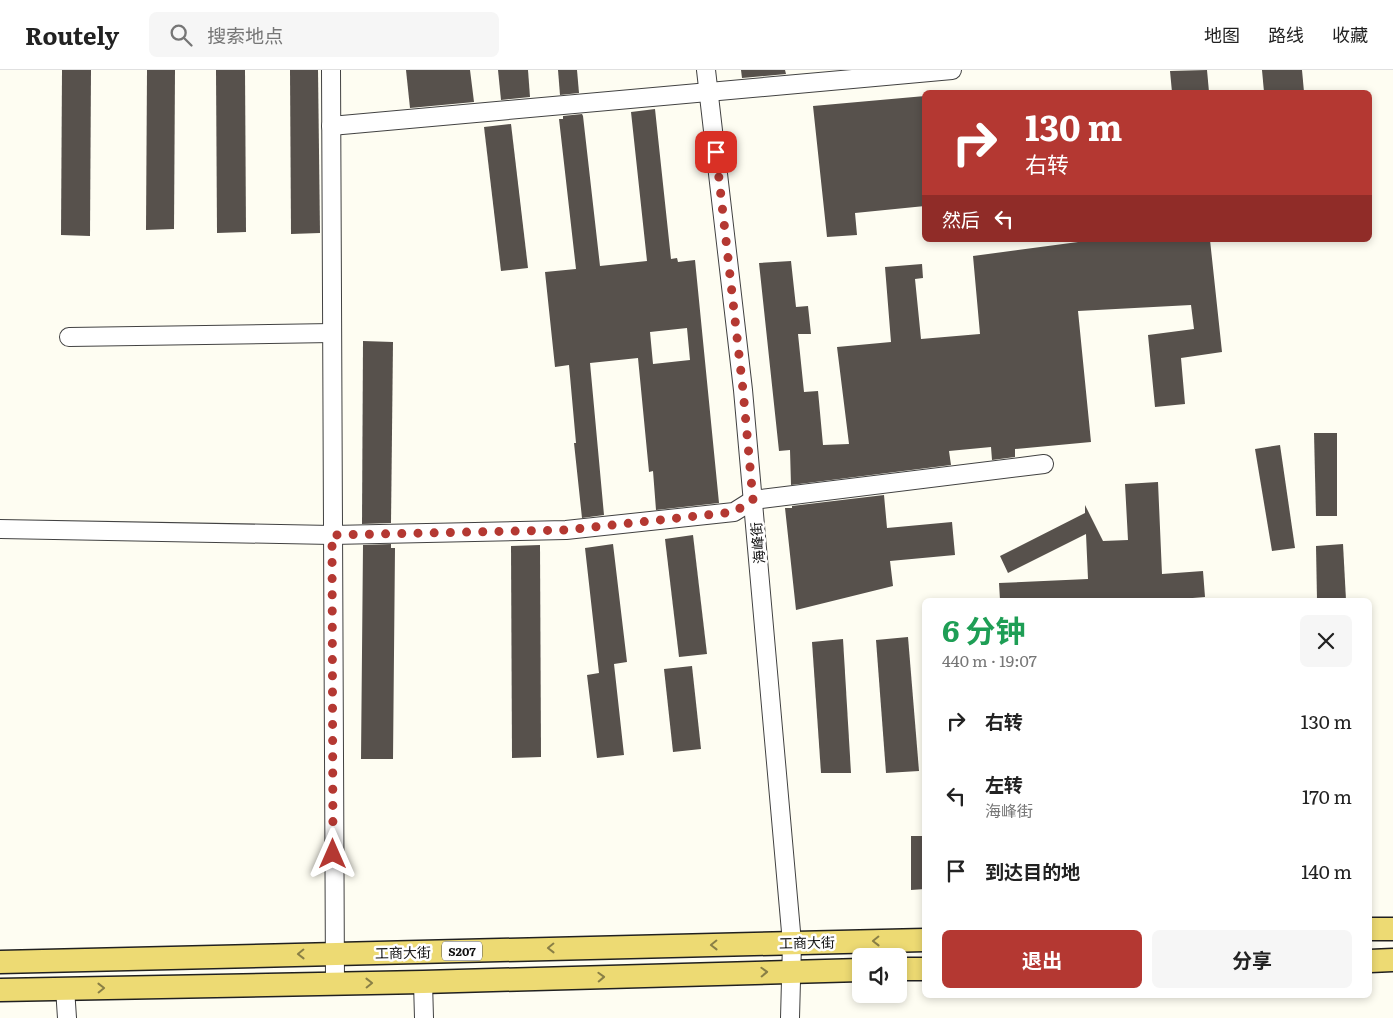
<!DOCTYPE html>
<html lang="zh">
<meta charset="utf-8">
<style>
body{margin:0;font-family:Literata,"Noto Sans SC",serif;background:#f6f6f6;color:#222;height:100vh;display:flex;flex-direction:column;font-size:19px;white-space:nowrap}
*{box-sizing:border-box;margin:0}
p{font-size:16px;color:#767676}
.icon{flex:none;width:28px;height:28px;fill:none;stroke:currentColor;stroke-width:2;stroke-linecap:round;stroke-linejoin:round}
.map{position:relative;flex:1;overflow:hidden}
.side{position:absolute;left:922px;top:528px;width:450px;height:400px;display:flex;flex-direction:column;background:#fff;border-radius:8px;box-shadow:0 2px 8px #0003}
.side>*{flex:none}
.banner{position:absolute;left:922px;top:20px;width:450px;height:152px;border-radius:8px;box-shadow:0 2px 8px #0003;background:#b43832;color:#fff;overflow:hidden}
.tools{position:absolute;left:852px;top:878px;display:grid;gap:10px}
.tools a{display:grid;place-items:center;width:55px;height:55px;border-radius:8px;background:#fff;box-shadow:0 2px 8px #0003;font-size:25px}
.pin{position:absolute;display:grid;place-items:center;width:42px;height:42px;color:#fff;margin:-21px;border-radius:10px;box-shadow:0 2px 8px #0006}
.me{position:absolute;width:55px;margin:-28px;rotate:0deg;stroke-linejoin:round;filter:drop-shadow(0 0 4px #0008)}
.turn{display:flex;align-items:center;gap:18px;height:105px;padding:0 20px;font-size:22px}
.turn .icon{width:65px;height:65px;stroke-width:2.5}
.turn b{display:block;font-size:35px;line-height:42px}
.then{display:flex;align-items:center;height:48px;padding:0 20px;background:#0003;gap:10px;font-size:19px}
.round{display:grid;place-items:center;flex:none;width:52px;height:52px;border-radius:8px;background:#f6f6f6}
.summary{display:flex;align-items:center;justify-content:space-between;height:85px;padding:0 20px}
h1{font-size:30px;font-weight:700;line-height:38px;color:#1e9e55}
.action{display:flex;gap:10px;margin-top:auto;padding:10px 20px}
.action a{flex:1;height:58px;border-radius:8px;background:#b43832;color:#fff;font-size:20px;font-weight:700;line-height:58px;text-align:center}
.action a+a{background:#f6f6f6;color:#222}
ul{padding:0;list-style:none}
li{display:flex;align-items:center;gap:15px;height:75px;padding:0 20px}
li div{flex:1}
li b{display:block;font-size:19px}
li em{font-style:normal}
header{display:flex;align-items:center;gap:30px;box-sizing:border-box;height:70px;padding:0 25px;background:#fff;border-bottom:1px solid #e0e0e0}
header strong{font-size:24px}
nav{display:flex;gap:28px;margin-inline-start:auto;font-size:18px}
.search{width:350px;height:45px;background:#f6f6f6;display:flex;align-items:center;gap:12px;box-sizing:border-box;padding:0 18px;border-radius:8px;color:#767676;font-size:19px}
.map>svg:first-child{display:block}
.building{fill:#57514c;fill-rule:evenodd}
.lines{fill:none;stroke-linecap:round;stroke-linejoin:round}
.minor-casing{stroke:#424242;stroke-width:20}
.major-casing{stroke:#202020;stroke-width:25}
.minor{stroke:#fff;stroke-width:18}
.major{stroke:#edda73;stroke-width:22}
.oneway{stroke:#897f46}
.route{stroke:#b43832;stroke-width:9;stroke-dasharray:0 16.2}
.labels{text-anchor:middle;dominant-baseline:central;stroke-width:5;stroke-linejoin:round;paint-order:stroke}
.shield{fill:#fff;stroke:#575757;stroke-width:1}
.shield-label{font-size:12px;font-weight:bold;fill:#0f0f0f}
.street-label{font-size:14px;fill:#0f0f0f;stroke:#fff}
</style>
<header>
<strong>Routely</strong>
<div class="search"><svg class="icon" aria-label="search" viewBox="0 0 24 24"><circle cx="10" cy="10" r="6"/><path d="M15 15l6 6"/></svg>搜索地点</div>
<nav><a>地图</a><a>路线</a><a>收藏</a></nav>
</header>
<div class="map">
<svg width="1393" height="948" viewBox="0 0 1393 948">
<rect width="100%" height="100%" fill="#fefdf2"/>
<g class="building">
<path d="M 62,0 L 91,0 L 90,166 L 61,165 Z"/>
<path d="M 147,0 L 175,0 L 174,159 L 146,160 Z"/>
<path d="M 216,0 L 245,0 L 246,162 L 217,163 Z"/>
<path d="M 290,0 L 318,0 L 320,163 L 291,164 Z"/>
<path d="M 406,0 L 470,0 L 474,32 L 410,38 Z"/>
<path d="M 498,0 L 528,0 L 530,27 L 501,30 Z"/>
<path d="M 558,0 L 577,0 L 579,23 L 560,25 Z"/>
<path d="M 741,0 L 785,0 L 786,4 L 742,8 Z"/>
<path d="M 1207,0 L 1209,22 L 1172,22 L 1170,1 Z"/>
<path d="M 1262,0 L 1302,0 L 1304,22 L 1264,22 Z"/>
<path d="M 925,26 L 925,136 L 855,143 L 857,165 L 827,167 L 813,36 Z"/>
<path d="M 655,39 L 671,189 L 677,188 L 678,192 L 695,190 L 719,433 L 656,440 L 653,401 L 649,402 L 638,288 L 590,293 L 604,445 L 582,448 L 574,373 L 576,373 L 569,295 L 555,297 L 545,202 L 576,199 L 559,49 L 563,49 L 563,46 L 582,44 L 583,46 L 600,196 L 647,191 L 631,42 ZM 687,258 L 690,290 L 653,294 L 650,262 Z"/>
<path d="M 511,54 L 528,198 L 501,201 L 484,57 Z"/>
<path d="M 1093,170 L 1210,170 L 1222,282 L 1181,288 L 1185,334 L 1155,337 L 1148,265 L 1194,259 L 1191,235 L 1078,241 L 1091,372 L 1015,379 L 1015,387 L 992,390 L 991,377 L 949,381 L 951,395 L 791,415 L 790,380 L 779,381 L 759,193 L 791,191 L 796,237 L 808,236 L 811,264 L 798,264 L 804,322 L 818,321 L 823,375 L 849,374 L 837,277 L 891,272 L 885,197 L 922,194 L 923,208 L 915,209 L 921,269 L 980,264 L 973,186 Z"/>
<path d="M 363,271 L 393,272 L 391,453 L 362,454 Z"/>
<path d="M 1314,363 L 1337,363 L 1337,446 L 1316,446 Z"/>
<path d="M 1280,375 L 1295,478 L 1272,481 L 1255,379 Z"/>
<path d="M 1158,412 L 1162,504 L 1203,501 L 1205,527 L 1168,530 L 1000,530 L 999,513 L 1088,509 L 1086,464 L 1008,503 L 1000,486 L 1085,443 L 1085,435 L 1103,471 L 1128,470 L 1125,414 Z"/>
<path d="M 884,425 L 887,458 L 952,452 L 955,485 L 890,491 L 893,516 L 796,540 L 785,438 L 792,438 L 792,436 Z"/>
<path d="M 693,465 L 707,584 L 679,587 L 665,469 Z"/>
<path d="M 391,474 L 391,478 L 395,478 L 393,689 L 361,689 L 363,475 Z"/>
<path d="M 613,474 L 627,592 L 614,594 L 624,685 L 597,688 L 587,605 L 599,603 L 585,478 Z"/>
<path d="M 1343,474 L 1346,530 L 1317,530 L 1316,476 Z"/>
<path d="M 540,475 L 541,687 L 512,688 L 511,476 Z"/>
<path d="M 908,567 L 919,701 L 886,703 L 876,570 Z"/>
<path d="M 843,569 L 851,703 L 821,703 L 812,572 Z"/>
<path d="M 692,596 L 701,679 L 673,682 L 664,599 Z"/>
<path d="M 911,766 L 925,766 L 925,819 L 911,820 Z"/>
</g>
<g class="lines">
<g class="minor-casing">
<g id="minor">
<path d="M 331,0 L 335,913"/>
<path d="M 706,0 L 743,320 L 792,873 L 790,948"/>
<path d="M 331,56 L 952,0"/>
<path d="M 69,267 L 332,263"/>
<path d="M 0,459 L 332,465 L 566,460 L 734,442 L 753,430 L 1044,394"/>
<path d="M 423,912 L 424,948"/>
<path d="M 65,918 L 67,948"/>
</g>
</g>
<g class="major-casing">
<g id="major">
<path d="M 1370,859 L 1393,859"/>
<path d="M 1370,891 L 1393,890"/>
<path d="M 0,892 L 925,870"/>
<path d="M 899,899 L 925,899"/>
<path d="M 0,920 L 423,912 L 861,900"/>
</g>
</g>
<use href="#minor" class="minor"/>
<use href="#major" class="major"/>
</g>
<defs><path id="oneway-chevron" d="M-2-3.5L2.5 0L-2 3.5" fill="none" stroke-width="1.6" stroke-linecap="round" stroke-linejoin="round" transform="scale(1.25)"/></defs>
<g class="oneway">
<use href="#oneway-chevron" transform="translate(876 871) rotate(179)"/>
<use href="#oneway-chevron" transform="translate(714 875) rotate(179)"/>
<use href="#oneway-chevron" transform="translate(551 878) rotate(179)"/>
<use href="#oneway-chevron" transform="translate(301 884) rotate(179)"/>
<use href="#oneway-chevron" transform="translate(764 902) rotate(-2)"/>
<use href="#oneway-chevron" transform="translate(601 907) rotate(-2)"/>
<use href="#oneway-chevron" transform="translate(369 913) rotate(-1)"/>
<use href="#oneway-chevron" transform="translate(101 918) rotate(-1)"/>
</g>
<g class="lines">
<path class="route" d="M 333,784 L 332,465 L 566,460 L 734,442 L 753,430 L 743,320 L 716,82"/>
</g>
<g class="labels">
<rect class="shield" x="442" y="871.5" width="40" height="19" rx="4"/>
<g class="shield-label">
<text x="462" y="881">S207</text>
</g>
<g class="street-label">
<text transform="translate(757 473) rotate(-95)">海峰街</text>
<text transform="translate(807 872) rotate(-1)">工商大街</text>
<text transform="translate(403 882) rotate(-1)">工商大街</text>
</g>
</g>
</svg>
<div class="tools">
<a><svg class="icon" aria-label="sound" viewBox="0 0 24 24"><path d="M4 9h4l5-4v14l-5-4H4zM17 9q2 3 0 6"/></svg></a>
</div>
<div class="pin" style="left:716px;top:82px;background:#d93025"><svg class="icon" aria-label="arrive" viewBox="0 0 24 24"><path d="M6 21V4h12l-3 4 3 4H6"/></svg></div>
<svg class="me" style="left:333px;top:784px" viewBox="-20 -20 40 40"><path d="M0-17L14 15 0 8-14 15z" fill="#b43832" stroke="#fff" stroke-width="4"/></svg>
<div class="banner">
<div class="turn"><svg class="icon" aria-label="right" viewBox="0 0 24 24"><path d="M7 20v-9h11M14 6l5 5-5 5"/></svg><div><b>130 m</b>右转</div></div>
<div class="then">然后<svg class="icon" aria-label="left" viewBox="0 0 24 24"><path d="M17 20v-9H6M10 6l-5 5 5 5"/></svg></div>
</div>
<section class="side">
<div class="summary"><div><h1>6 分钟</h1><p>440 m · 19:07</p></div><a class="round"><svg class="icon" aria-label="close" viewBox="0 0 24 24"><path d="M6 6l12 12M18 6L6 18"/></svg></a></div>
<ul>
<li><svg class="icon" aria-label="right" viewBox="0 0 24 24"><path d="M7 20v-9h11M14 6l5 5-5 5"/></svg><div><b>右转</b></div><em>130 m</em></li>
<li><svg class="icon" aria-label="left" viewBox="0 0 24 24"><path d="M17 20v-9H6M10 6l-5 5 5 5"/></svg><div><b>左转</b><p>海峰街</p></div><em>170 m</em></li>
<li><svg class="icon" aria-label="arrive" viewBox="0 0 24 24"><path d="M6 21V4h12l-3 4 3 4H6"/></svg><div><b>到达目的地</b></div><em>140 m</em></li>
</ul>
<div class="action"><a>退出</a><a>分享</a></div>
</section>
</div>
